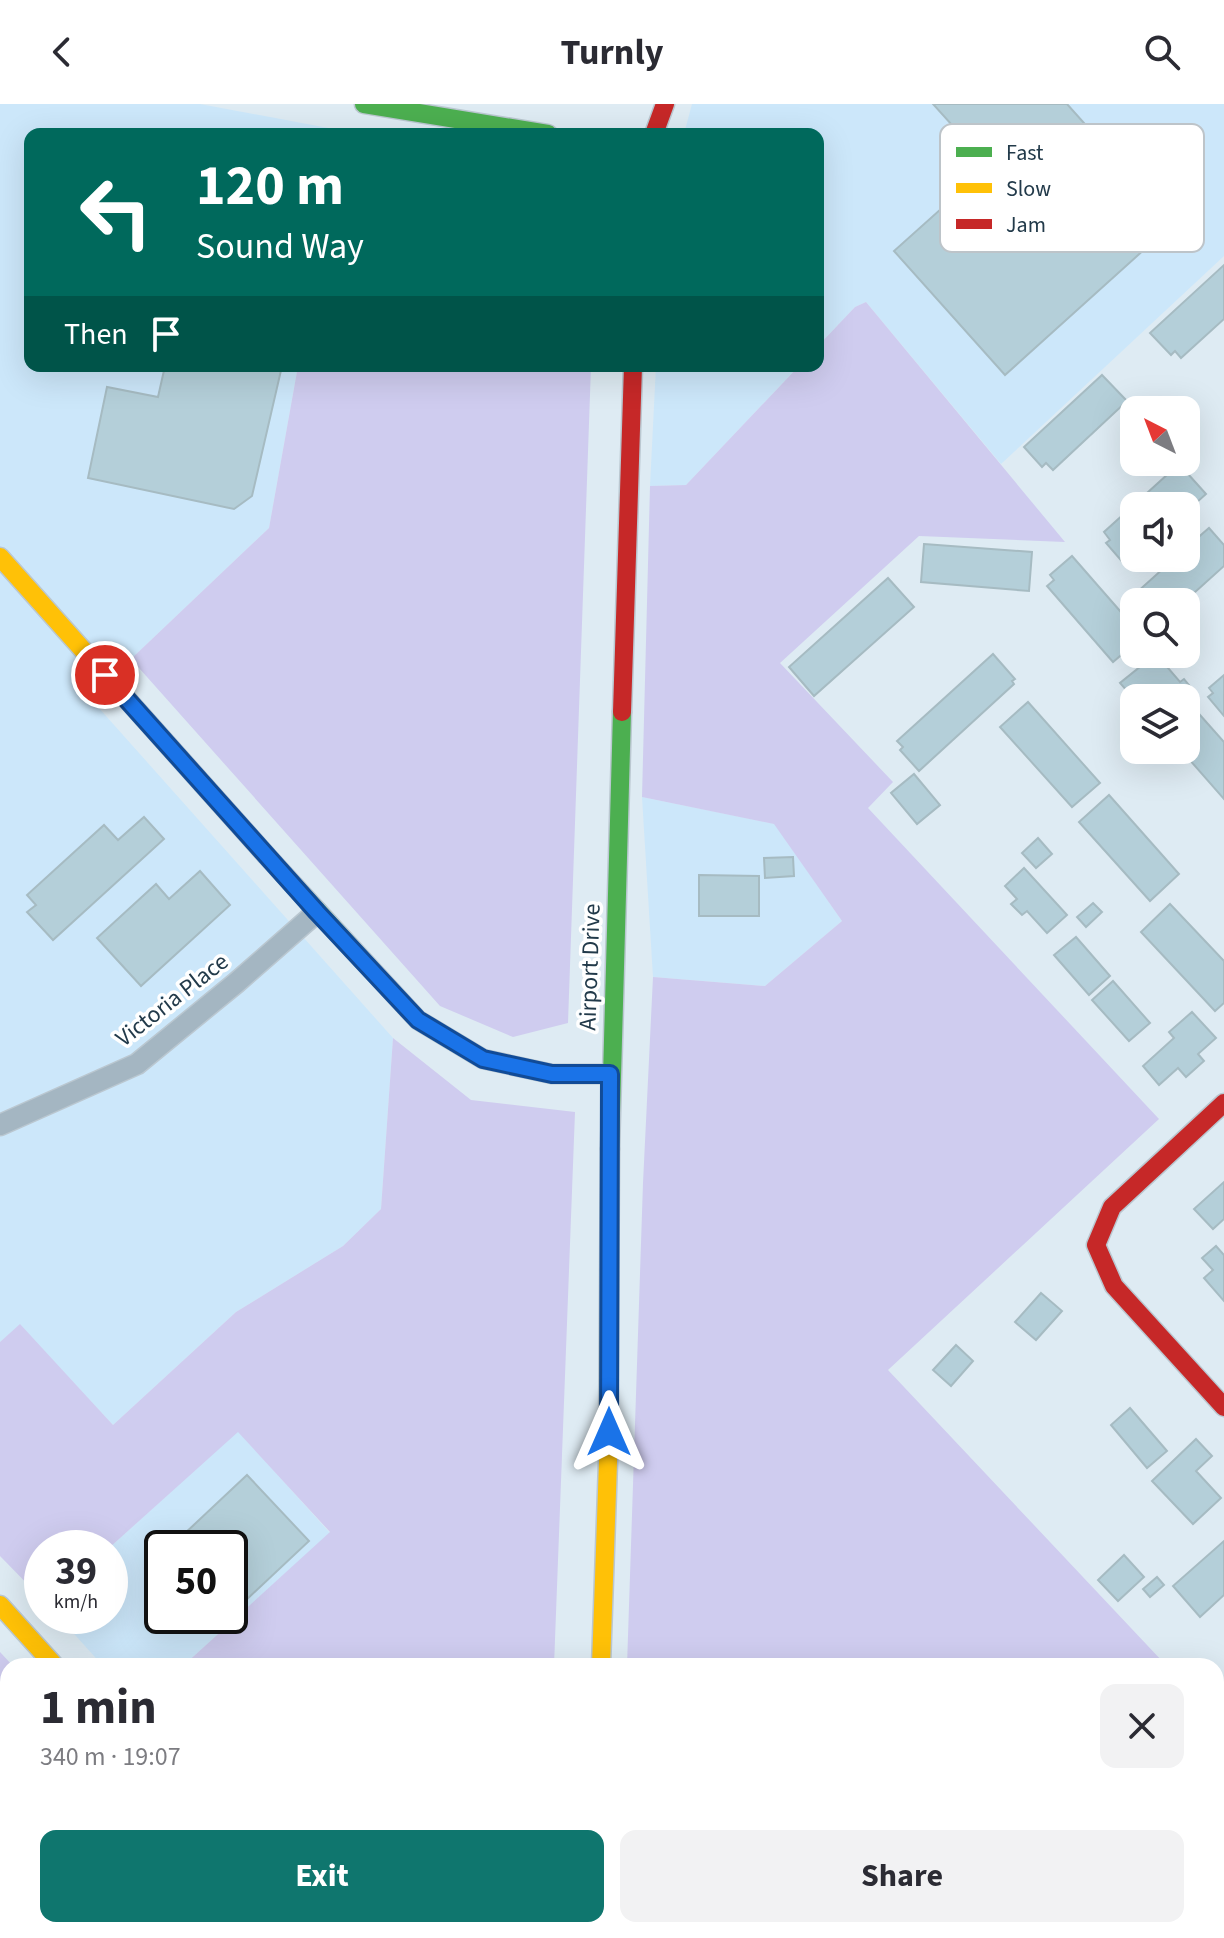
<!DOCTYPE html>
<meta charset="utf-8">
<style>
body{margin:0;font-family:"Source Sans 3",sans-serif;background:#f2f2f3;color:#2b2b33;height:100vh;display:flex;flex-direction:column;font-size:30px;white-space:nowrap}
*{box-sizing:border-box;margin:0}
p{font-size:26px;color:#7c7c81}
.icon{flex:none;width:44px;height:44px;fill:none;stroke:currentColor;stroke-width:2;stroke-linecap:round;stroke-linejoin:round}
.map{position:relative;flex:1;overflow:hidden}
.side{position:absolute;left:0px;top:1554px;width:1224px;height:280px;display:flex;flex-direction:column;background:#fff;border-radius:24px 24px 0 0;box-shadow:0 8px 32px #0002}
.side>*{flex:none}
.hud{position:absolute;left:24px;top:24px;width:800px;height:244px;border-radius:16px;box-shadow:0 8px 32px #0002;background:#00695c;color:#fff;overflow:hidden}
.needle{width:52px;rotate:318deg}
.buttons{position:absolute;left:1120px;top:292px;display:grid;gap:16px}
.buttons a{display:grid;place-items:center;width:80px;height:80px;border-radius:16px;background:#fff;box-shadow:0 8px 32px #0002;font-size:40px}
.speed{position:absolute;left:24px;top:1426px;display:flex;gap:16px;font-size:40px;font-weight:700;text-align:center}
.speed>*{display:grid;place-content:center;width:104px;height:104px;border-radius:50%;background:#fff;box-shadow:0 8px 32px #0002;line-height:1}
.speed small{font-size:20px;font-weight:400}
.speed .limit{border:4px solid #111;border-radius:12px;background:#fff;color:#111}
.pin{position:absolute;display:grid;place-items:center;width:68px;height:68px;color:#fff;margin:-34px;border:4px solid #fff;border-radius:50%;box-shadow:0 2px 8px #0007}
.me{position:absolute;width:88px;margin:-44px;rotate:0deg;stroke-linejoin:round;filter:drop-shadow(0 0 6px #0008)}
.turn{display:flex;align-items:center;gap:28px;height:168px;padding:0 40px;font-size:36px}
.turn .icon{width:104px;height:104px;stroke-width:2.5}
.turn b{display:block;font-size:56px;line-height:68px}
.then{display:flex;align-items:center;height:76px;padding:0 40px;background:#0003;gap:16px;font-size:30px}
.round{display:grid;place-items:center;flex:none;width:84px;height:84px;border-radius:16px;background:#f2f2f3}
.overview{display:flex;align-items:center;justify-content:space-between;height:136px;padding:0 40px}
h1{font-size:48px;font-weight:700;line-height:60px}
.cta{display:flex;gap:16px;margin-top:auto;padding:16px 40px}
.cta a{flex:1;height:92px;border-radius:16px;background:#0f766e;color:#fff;font-size:32px;font-weight:700;line-height:92px;text-align:center}
.cta a+a{background:#f2f2f3;color:#2b2b33}
header{display:flex;justify-content:space-between;align-items:center;height:104px;padding:0 40px;background:#fff;font-size:36px;font-weight:700}
.map>svg:first-child{display:block}
.built{fill:#cce7fa;fill-rule:evenodd}
.green{fill:#cfccef}
.building{fill:#b4cfd9;stroke:#a6bbc2;stroke-width:2}
.lines{fill:none;stroke-linecap:round;stroke-linejoin:round}
.street-casing{stroke:#bac7d0;stroke-width:23}
.fast-casing{stroke:#bac7d0;stroke-width:21}
.slow-casing{stroke:#bac7d0;stroke-width:21}
.jam-casing{stroke:#bac7d0;stroke-width:21}
.street{stroke:#a4b6c2;stroke-width:20}
.fast{stroke:#4caf50;stroke-width:18}
.slow{stroke:#ffc107;stroke-width:18}
.jam{stroke:#c62828;stroke-width:18}
.route-casing{stroke:#114b97;stroke-width:20}
.route{stroke:#1a73e8;stroke-width:14}
.labels{text-anchor:middle;dominant-baseline:central;stroke-width:7;stroke-linejoin:round;paint-order:stroke}
.street-label{font-size:24px;fill:#223a4a;stroke:#fff}
.key{fill:#fff;stroke:#bdc4c9;stroke-width:2}
.key-label{font-size:22px;fill:#223a4a}
</style>
<header><svg class="icon" aria-label="back" viewBox="0 0 24 24"><path d="M15 5l-7 7 7 7"/></svg>Turnly<svg class="icon" aria-label="search" viewBox="0 0 24 24"><circle cx="10" cy="10" r="6"/><path d="M15 15l6 6"/></svg></header>
<div class="map">
<svg width="1224" height="1834" viewBox="0 0 1224 1834">
<rect width="100%" height="100%" fill="#deebf3"/>
<g class="built">
<path d="M 0,0 L 200,0 L 339,26 L 339,30 L 30,30 L 30,262 L 298,262 L 269,424 L 90,594 L 393,934 L 381,1105 L 343,1142 L 236,1208 L 113,1321 L 20,1221 L 0,1238 Z"/>
<path d="M 692,0 L 1224,0 L 1224,152 L 1001,360 L 866,198 L 855,203 L 818,242 L 818,30 L 684,30 Z"/>
<path d="M 656,262 L 799,262 L 686,381 L 650,382 Z"/>
<path d="M 642,693 L 775,720 L 842,817 L 765,882 L 653,873 Z"/>
<path d="M 238,1327 L 330,1429 L 183,1562 L 103,1562 L 58,1512 L 110,1512 L 109,1444 ZM 162,1444 L 230,1444 L 230,1512 L 162,1512 Z"/>
</g>
<g class="green">
<path d="M 866,198 L 1065,438 L 919,432 L 780,559 L 893,678 L 868,704 L 1159,1015 L 888,1266 L 1163,1558 L 1159,1562 L 627,1562 L 643,1079 L 653,873 L 765,882 L 842,817 L 774,720 L 642,693 L 650,382 L 686,381 L 799,262 L 818,262 L 818,242 L 855,203 Z"/>
<path d="M 298,262 L 591,262 L 568,919 L 513,933 L 440,902 L 131,555 L 269,424 Z"/>
<path d="M 393,934 L 471,996 L 575,1008 L 554,1562 L 183,1562 L 330,1428 L 238,1328 L 109,1444 L 42,1444 L 42,1495 L 0,1452 L 0,1238 L 20,1220 L 113,1321 L 236,1208 L 343,1142 L 381,1105 Z"/>
<path d="M 0,1548 L 13,1562 L 8,1562 L 8,1826 L 253,1826 L 260,1834 L 0,1834 Z"/>
<path d="M 338,1826 L 544,1826 L 544,1834 L 346,1834 Z"/>
<path d="M 622,1826 L 1118,1826 L 1125,1834 L 622,1834 Z"/>
</g>
<g class="building">
<path d="M 933,0 L 1067,0 L 1134,75 L 1148,63 L 1187,107 L 1005,271 L 894,147 L 989,62 Z"/>
<path d="M 1224,161 L 1224,215 L 1181,254 L 1175,247 L 1171,251 L 1150,229 Z"/>
<path d="M 165,262 L 282,262 L 252,392 L 234,405 L 88,374 L 107,283 L 158,293 Z"/>
<path d="M 1102,271 L 1127,297 L 1053,366 L 1046,359 L 1042,363 L 1024,343 Z"/>
<path d="M 1179,360 L 1206,390 L 1186,408 L 1186,402 L 1134,402 L 1135,454 L 1126,462 L 1106,439 L 1110,436 L 1104,428 Z"/>
<path d="M 1209,424 L 1224,441 L 1224,462 L 1184,498 L 1134,498 L 1134,507 L 1126,498 L 1175,454 L 1186,454 L 1186,444 Z"/>
<path d="M 924,440 L 1032,448 L 1029,487 L 921,478 Z"/>
<path d="M 1072,452 L 1134,523 L 1134,540 L 1113,558 L 1047,482 L 1054,476 L 1050,471 Z"/>
<path d="M 888,474 L 914,503 L 814,592 L 789,563 Z"/>
<path d="M 993,550 L 1015,575 L 1012,577 L 1014,580 L 919,667 L 900,646 L 903,643 L 897,637 Z"/>
<path d="M 1156,550 L 1180,578 L 1184,575 L 1198,592 L 1186,602 L 1186,594 L 1134,595 L 1120,579 Z"/>
<path d="M 1224,571 L 1224,612 L 1208,593 L 1213,589 L 1209,584 Z"/>
<path d="M 1028,598 L 1100,679 L 1072,703 L 1000,623 Z"/>
<path d="M 1200,611 L 1224,638 L 1224,695 L 1181,646 L 1186,646 L 1186,623 Z"/>
<path d="M 914,670 L 940,701 L 917,720 L 891,689 Z"/>
<path d="M 1109,691 L 1179,770 L 1150,797 L 1079,718 Z"/>
<path d="M 144,713 L 164,735 L 53,836 L 27,808 L 36,801 L 27,791 L 104,721 L 118,736 Z"/>
<path d="M 1038,734 L 1052,750 L 1036,764 L 1022,749 Z"/>
<path d="M 793,753 L 794,772 L 765,774 L 764,754 Z"/>
<path d="M 1024,764 L 1067,811 L 1047,829 L 1027,807 L 1022,811 L 1011,800 L 1017,795 L 1005,782 Z"/>
<path d="M 200,767 L 230,801 L 141,882 L 97,834 L 156,780 L 169,795 Z"/>
<path d="M 699,771 L 759,772 L 759,812 L 699,812 Z"/>
<path d="M 1093,799 L 1102,808 L 1086,823 L 1077,813 Z"/>
<path d="M 1170,800 L 1224,857 L 1224,899 L 1215,907 L 1141,828 Z"/>
<path d="M 1076,833 L 1110,872 L 1089,891 L 1054,851 Z"/>
<path d="M 1113,877 L 1150,919 L 1129,937 L 1092,896 Z"/>
<path d="M 1192,908 L 1216,934 L 1198,950 L 1204,957 L 1186,973 L 1178,964 L 1159,981 L 1143,962 L 1174,934 L 1169,928 Z"/>
<path d="M 1224,1078 L 1224,1115 L 1213,1125 L 1194,1105 Z"/>
<path d="M 1216,1142 L 1224,1151 L 1224,1197 L 1204,1174 L 1213,1166 L 1202,1154 Z"/>
<path d="M 1041,1189 L 1062,1207 L 1036,1236 L 1015,1218 Z"/>
<path d="M 956,1241 L 973,1257 L 951,1282 L 933,1266 Z"/>
<path d="M 1130,1304 L 1167,1347 L 1147,1364 L 1111,1321 Z"/>
<path d="M 1196,1335 L 1212,1352 L 1196,1367 L 1221,1394 L 1193,1420 L 1152,1377 Z"/>
<path d="M 247,1371 L 309,1437 L 244,1498 L 230,1483 L 230,1444 L 162,1444 L 162,1450 L 158,1446 L 178,1428 L 182,1432 Z"/>
<path d="M 1224,1437 L 1224,1491 L 1200,1513 L 1173,1482 Z"/>
<path d="M 1124,1451 L 1144,1473 L 1118,1497 L 1098,1476 Z"/>
<path d="M 1157,1473 L 1164,1481 L 1150,1493 L 1143,1485 Z"/>
<path d="M 1224,1594 L 1224,1624 L 1216,1614 L 1216,1600 Z"/>
<path d="M 1224,1679 L 1224,1713 L 1222,1715 L 1216,1708 L 1216,1686 Z"/>
</g>
<g class="lines">
<g class="street-casing">
<g id="street">
<path d="M 0,1021 L 137,960 L 236,879 L 317,808"/>
<path d="M 1215,1834 L 1224,1827"/>
</g>
</g>
<g class="fast-casing">
<g id="fast">
<path d="M 364,0 L 548,30"/>
<path d="M 266,751 L 418,916 L 483,955 L 552,970 L 610,970"/>
<path d="M 610,1045 L 622,608"/>
<path d="M 294,1826 L 301,1834"/>
</g>
</g>
<g class="slow-casing">
<g id="slow">
<path d="M 0,453 L 266,751"/>
<path d="M 0,1501 L 55,1562"/>
<path d="M 601,1562 L 608,1358 L 610,1045"/>
<path d="M 590,1826 L 590,1834"/>
</g>
</g>
<g class="jam-casing">
<g id="jam">
<path d="M 654,30 L 665,0"/>
<path d="M 622,608 L 633,262"/>
<path d="M 1224,999 L 1112,1103 L 1096,1141 L 1114,1182 L 1224,1303"/>
</g>
</g>
<use href="#street" class="street"/>
<use href="#fast" class="fast"/>
<use href="#slow" class="slow"/>
<use href="#jam" class="jam"/>
</g>
<g class="lines">
<g class="route-casing">
<path id="route" d="M 105,571 L 317,808 L 418,916 L 483,955 L 552,970 L 610,970 L 609,1328"/>
</g>
<use href="#route" class="route"/>
</g>
<g class="labels">
<g class="street-label">
<text transform="translate(590 863) rotate(-88)">Airport Drive</text>
<text transform="translate(172 896) rotate(-38)">Victoria Place</text>
</g>
</g>
<rect x="940" y="20" width="264" height="128" rx="12" class="key"/>
<rect x="956" y="43" width="36" height="10" fill="#4caf50"/>
<rect x="956" y="79" width="36" height="10" fill="#ffc107"/>
<rect x="956" y="115" width="36" height="10" fill="#c62828"/>
<g class="key-label">
<text x="1006" y="56">Fast</text>
<text x="1006" y="92">Slow</text>
<text x="1006" y="128">Jam</text>
</g>
</svg>
<div class="buttons">
<a><svg class="needle" viewBox="-14 -14 28 28"><path d="M0-13l5 13h-10z" fill="#e53935"/><path d="M0 13l5-13h-10z" fill="#7c7c81"/></svg></a>
<a><svg class="icon" aria-label="sound" viewBox="0 0 24 24"><path d="M4 9h4l5-4v14l-5-4H4zM17 9q2 3 0 6"/></svg></a>
<a><svg class="icon" aria-label="search" viewBox="0 0 24 24"><circle cx="10" cy="10" r="6"/><path d="M15 15l6 6"/></svg></a>
<a><svg class="icon" aria-label="layers" viewBox="0 0 24 24"><path d="M12 4l9 5-9 5-9-5zM3 14l9 5 9-5"/></svg></a>
</div>
<div class="speed"><div>39<small>km/h</small></div><div class="limit">50</div></div>
<div class="pin" style="left:105px;top:571px;background:#d93025"><svg class="icon" aria-label="arrive" viewBox="0 0 24 24"><path d="M6 21V4h12l-3 4 3 4H6"/></svg></div>
<svg class="me" style="left:609px;top:1328px" viewBox="-20 -20 40 40"><path d="M0-17L14 15 0 8-14 15z" fill="#1a73e8" stroke="#fff" stroke-width="4"/></svg>
<div class="hud">
<div class="turn"><svg class="icon" aria-label="left" viewBox="0 0 24 24"><path d="M17 20v-9H6M10 6l-5 5 5 5"/></svg><div><b>120 m</b>Sound Way</div></div>
<div class="then">Then<svg class="icon" aria-label="arrive" viewBox="0 0 24 24"><path d="M6 21V4h12l-3 4 3 4H6"/></svg></div>
</div>
<section class="side">
<div class="overview"><div><h1>1 min</h1><p>340 m · 19:07</p></div><a class="round"><svg class="icon" aria-label="close" viewBox="0 0 24 24"><path d="M6 6l12 12M18 6L6 18"/></svg></a></div>
<div class="cta"><a>Exit</a><a>Share</a></div>
</section>
</div>
